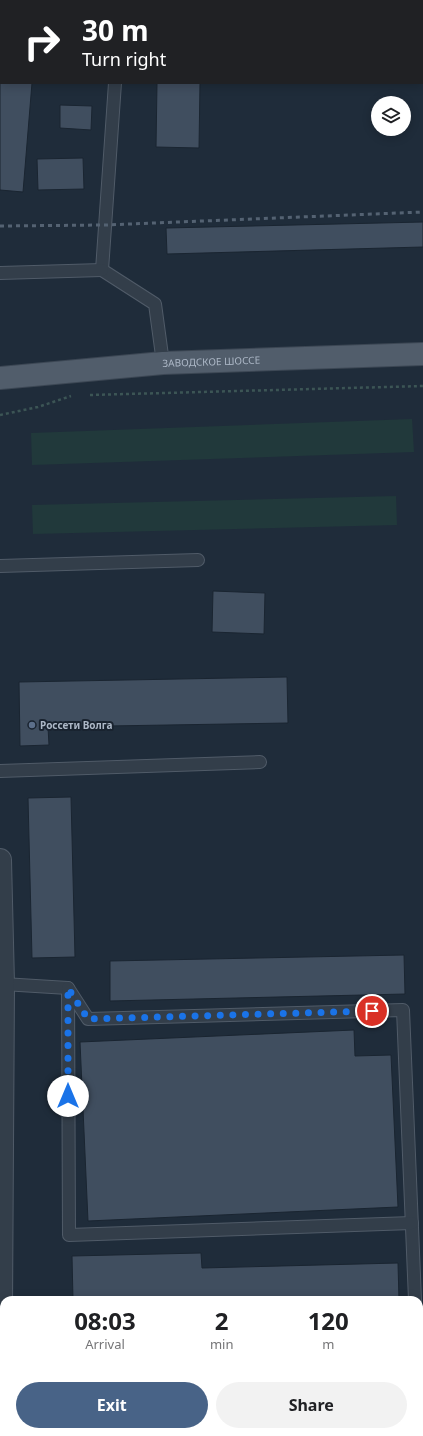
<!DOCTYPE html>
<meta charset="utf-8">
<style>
body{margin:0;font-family:"Noto Sans",sans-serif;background:#f2f2f2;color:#202124;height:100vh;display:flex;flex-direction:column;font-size:15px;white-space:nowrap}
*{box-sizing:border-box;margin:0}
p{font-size:13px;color:#757577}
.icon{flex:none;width:22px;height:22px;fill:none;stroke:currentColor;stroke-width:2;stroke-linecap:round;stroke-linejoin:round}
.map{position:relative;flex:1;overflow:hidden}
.sheet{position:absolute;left:0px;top:1296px;width:423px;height:140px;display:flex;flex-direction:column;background:#fff;border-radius:12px 12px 0 0;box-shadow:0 2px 10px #0003}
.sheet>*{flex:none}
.hud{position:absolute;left:0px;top:0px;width:423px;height:84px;box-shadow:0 2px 10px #0003;background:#202124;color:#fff;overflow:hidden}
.controls{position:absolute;left:371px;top:96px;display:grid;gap:8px}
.controls a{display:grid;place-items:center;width:40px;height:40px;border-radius:50%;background:#fff;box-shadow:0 2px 10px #0003;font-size:20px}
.pin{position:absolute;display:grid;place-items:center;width:34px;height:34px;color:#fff;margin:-17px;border:2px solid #fff;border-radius:50%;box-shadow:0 1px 4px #0007}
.me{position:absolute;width:44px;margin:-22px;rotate:0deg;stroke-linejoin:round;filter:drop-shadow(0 0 3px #0008)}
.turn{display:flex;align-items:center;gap:14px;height:84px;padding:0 16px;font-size:18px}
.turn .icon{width:52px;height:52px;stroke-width:2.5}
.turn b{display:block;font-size:28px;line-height:34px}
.eta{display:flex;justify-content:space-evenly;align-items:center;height:68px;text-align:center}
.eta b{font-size:24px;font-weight:700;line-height:28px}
.primary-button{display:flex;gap:8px;margin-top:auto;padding:8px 16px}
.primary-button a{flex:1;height:46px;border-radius:24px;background:#486387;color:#fff;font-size:16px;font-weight:700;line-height:46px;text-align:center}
.primary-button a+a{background:#f2f2f2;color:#202124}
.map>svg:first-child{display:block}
.green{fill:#21393b}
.building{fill:#404e5f;stroke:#1a2531}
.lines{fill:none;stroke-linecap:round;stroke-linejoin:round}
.service-casing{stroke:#505b68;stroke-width:14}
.minor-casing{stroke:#505b68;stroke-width:24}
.primary-casing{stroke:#3c4754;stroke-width:24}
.path{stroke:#3c5555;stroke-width:2.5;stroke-dasharray:3 3;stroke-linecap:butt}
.service{stroke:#333e4a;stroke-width:12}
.minor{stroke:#333e4a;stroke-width:22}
.primary{stroke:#515d6b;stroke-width:22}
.rail{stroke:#546272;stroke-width:3;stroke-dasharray:4 4;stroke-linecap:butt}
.route{stroke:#1a73e8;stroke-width:7;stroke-dasharray:0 12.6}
.service-dot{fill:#5c6f8a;stroke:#19232f;stroke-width:1.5}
.labels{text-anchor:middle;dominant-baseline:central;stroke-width:4;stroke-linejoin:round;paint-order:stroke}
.street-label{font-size:10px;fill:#adb8c7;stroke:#19232f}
.poi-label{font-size:10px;font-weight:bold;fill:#adb8c7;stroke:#19232f;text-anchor:start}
</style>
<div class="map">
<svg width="423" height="1436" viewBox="0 0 423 1436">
<rect width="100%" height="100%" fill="#1f2c3a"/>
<g class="green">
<path d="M 412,419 L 414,452 L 32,465 L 31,433 Z"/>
<path d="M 396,496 L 397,525 L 33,534 L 32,505 Z"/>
<path d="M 423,1353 L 423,1436 L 387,1436 L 390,1432 L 419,1432 L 419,1354 Z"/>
</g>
<g class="building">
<path d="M 0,49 L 1,83 L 32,83 L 23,192 L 0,190 Z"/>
<path d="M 157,83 L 200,83 L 199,148 L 156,147 Z"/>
<path d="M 60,105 L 92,106 L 91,130 L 60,128 Z"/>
<path d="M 83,158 L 84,189 L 38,190 L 37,159 Z"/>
<path d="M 423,222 L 423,247 L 167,254 L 166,228 Z"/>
<path d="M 213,591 L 265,593 L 264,634 L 212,632 Z"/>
<path d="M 287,677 L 288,723 L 48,727 L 49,745 L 20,746 L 19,682 Z"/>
<path d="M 71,797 L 75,957 L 32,958 L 28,798 Z"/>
<path d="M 404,955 L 405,994 L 110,1001 L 110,961 Z"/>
<path d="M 354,1030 L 355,1056 L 391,1055 L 398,1207 L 88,1221 L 80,1042 Z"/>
<path d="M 201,1253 L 202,1268 L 398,1263 L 399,1300 L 73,1300 L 72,1256 Z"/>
<path d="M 0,1372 L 4,1372 L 4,1432 L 27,1432 L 27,1436 L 0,1436 Z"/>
<path d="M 292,1432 L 359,1432 L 359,1433 L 292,1435 Z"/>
<rect x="382" y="1432" width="31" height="4"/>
</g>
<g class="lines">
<g class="service-casing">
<g id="service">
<path d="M 115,83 L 102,270 L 155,304 L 163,363"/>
<path d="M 0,273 L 102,270"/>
<path d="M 0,566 L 198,560"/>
<path d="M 0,771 L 260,762"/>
<path d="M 3,984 L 68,988 L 88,1019 L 403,1010 L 415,1300"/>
<path d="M 68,988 L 69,1235 L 412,1223"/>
<path d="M 419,1337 L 423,1337"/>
<path d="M 41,1432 L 41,1436"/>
<path d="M 369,1436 L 369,1432"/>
</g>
</g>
<g class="minor-casing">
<path id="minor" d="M 0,860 L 3,984 L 1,1308 L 0,1314"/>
</g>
<g class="primary-casing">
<g id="primary">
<path id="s1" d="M 0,378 L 163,363 L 423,354"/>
</g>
</g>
<g class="path">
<path d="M 90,395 L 423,386"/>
<path d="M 0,415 L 38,407 L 71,396"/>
</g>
<use href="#service" class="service"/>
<use href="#minor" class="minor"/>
<use href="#primary" class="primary"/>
<path class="rail" d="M 0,226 L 105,225 L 423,212"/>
</g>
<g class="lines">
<path class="route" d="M 68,1096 L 68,988 L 88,1019 L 372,1011"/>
</g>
<circle class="service-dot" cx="32" cy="725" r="4"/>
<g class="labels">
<g class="street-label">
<text stroke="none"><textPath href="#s1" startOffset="212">ЗАВОДСКОЕ ШОССЕ</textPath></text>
</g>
<g class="poi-label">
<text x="40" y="725">Россети Волга</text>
</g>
</g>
</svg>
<div class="controls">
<a><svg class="icon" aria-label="layers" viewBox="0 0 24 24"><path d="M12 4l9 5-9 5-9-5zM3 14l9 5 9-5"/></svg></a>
</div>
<div class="pin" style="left:372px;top:1011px;background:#d93025"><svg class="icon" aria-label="arrive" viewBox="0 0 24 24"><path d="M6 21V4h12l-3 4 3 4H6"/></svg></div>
<svg class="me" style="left:68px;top:1096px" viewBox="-20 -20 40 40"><circle r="19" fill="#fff"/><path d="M0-13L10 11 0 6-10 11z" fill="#1a73e8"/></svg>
<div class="hud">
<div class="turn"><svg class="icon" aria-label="right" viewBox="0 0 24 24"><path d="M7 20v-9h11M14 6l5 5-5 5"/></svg><div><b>30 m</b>Turn right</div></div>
</div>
<section class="sheet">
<div class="eta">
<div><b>08:03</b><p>Arrival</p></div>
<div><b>2</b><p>min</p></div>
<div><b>120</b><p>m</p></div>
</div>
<div class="primary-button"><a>Exit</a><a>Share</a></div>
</section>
</div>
